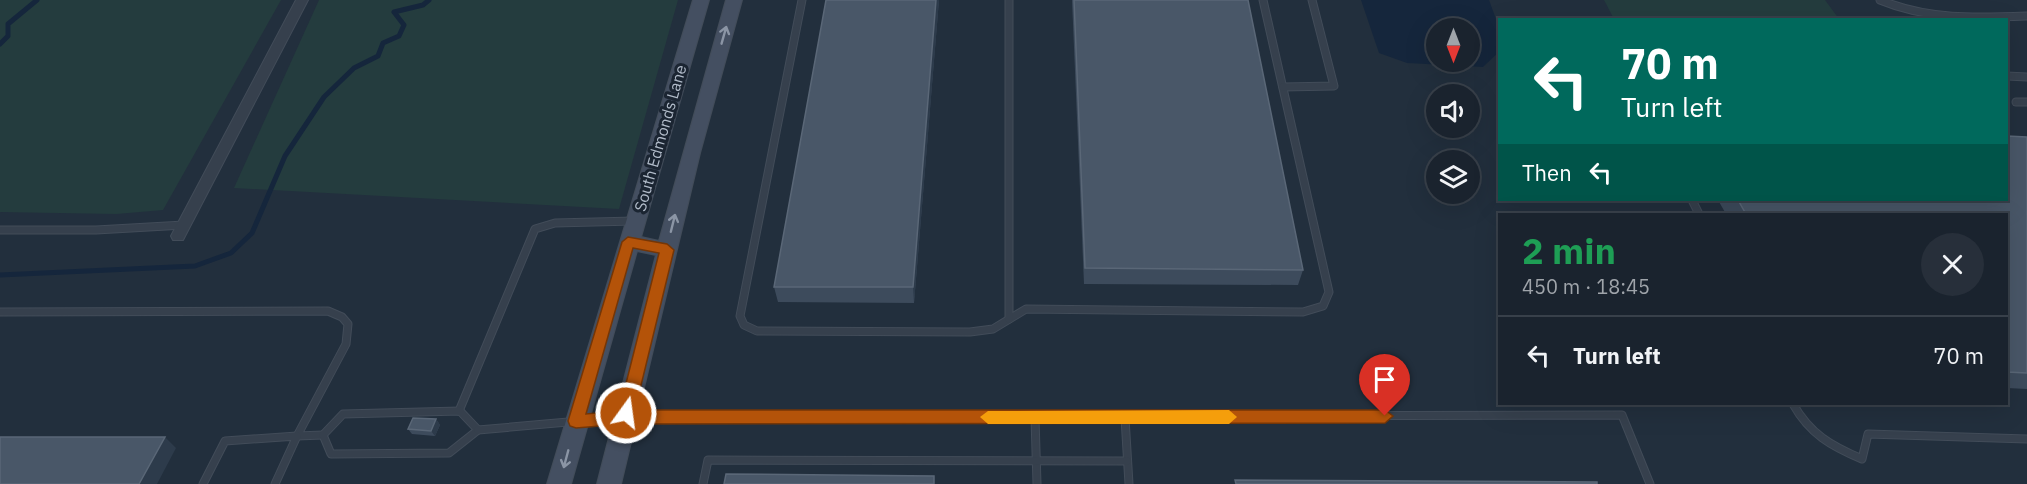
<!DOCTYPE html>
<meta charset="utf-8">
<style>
body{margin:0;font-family:"IBM Plex Sans",sans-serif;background:#272f3a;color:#f1f3f6;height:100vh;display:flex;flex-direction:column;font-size:22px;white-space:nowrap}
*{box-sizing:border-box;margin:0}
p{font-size:20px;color:#9fa4aa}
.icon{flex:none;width:33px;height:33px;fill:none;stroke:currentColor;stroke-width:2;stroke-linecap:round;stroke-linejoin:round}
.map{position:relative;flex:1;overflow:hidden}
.sheet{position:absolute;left:1498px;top:213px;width:510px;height:192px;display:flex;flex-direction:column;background:#1a232e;border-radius:0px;box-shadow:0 6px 24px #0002,0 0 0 2px #38404a}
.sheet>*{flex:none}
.banner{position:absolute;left:1498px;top:18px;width:510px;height:183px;border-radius:0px;box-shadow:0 6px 24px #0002,0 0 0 2px #38404a;background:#00695c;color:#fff;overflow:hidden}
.needle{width:39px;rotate:180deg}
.tools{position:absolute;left:1426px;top:18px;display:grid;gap:12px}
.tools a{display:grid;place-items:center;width:54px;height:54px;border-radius:50%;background:#1a232e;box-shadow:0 6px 24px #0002,0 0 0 2px #38404a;font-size:30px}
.pin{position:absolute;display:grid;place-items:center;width:51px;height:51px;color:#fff;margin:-62px -26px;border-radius:50% 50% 50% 0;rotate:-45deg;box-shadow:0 0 6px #0007}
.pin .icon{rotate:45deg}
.me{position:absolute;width:66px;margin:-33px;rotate:14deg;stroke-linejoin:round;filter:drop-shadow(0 0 4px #0008)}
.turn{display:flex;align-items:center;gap:21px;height:126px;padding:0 24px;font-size:27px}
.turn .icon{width:78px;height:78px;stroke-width:2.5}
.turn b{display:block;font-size:42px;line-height:51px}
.then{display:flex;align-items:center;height:57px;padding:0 24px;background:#0003;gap:12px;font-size:22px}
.round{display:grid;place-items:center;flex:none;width:63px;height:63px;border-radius:32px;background:#272f3a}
.overview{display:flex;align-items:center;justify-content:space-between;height:102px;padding:0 24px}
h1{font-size:36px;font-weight:800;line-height:45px;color:#1e9e55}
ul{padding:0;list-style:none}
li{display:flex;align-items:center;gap:18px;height:78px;padding:0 24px;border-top:2px solid #38404a}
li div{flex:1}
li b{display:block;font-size:22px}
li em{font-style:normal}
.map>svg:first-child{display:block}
.green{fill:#243c3e}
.water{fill:#15263c;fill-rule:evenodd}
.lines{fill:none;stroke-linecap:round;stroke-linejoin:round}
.stream{stroke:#15263c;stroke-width:5}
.service-casing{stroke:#424c59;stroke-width:9}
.minor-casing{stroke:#424c59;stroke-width:2}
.secondary-casing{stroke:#424c59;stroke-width:2}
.service{stroke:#36404d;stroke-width:7}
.minor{fill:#36404d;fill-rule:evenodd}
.secondary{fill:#444f61;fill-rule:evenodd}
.wall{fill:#3d4b5c}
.shaded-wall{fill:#2d3b4b}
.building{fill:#495768;stroke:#5a6777;stroke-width:1.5}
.oneway{stroke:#8b95a5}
.route{fill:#b45309;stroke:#753606;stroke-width:1.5;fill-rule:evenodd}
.slow{fill:#f59e0b}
.labels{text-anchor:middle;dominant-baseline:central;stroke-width:6;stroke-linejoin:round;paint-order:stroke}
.street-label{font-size:16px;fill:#b1bbc9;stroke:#1b2532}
</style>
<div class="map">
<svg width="2027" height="484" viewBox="0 0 2027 484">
<rect width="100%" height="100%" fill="#222f3d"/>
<g class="green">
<path d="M 0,0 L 281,0 L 163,210 L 116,214 L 0,212 Z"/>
<path d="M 319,0 L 678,0 L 619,209 L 234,188 Z"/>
<path d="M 1604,0 L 1825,0 L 1839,19 L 1614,19 Z"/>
</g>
<path class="water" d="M 1361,0 L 1489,0 L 1500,30 L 1500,51 L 1483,67 L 1407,63 L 1379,53 ZM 1437,28 L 1470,28 L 1470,62 L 1437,62 Z"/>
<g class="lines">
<g class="stream">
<path d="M 0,44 L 8,36 L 8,24 L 37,0"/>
<path d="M 0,275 L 195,266 L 231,253 L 252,233 L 285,156 L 324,97 L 354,68 L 378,56 L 383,43 L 399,36 L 404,25 L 394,12 L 423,5 L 429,0"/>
</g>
<g class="service-casing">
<g id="service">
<path d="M 802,0 L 740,316 L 744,325 L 757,331 L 970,332 L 993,329 L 1026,309 L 1303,312 L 1323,306 L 1329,292 L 1263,0"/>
<path d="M 1009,0 L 1009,319"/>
<path d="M 1880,0 C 1928,20 1976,18 2027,16"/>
<path d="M 2007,76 L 2027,77"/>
<path d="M 1283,87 L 1334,86 L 1312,0"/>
<path d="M 2016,102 L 2027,102"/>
<path d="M 1692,200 L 1699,214"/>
<path d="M 0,230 L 96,230 L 184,225"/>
<path d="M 0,312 L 328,311 L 342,317 L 348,324 L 346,344 L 297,436 L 323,435"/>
<path d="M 1793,404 C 1810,434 1831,446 1862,459 L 1868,434 L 2027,439"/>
<path d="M 459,411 L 535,229 L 555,223 L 634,221"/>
<path d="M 460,411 L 478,430 L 449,453 L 331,454 L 323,435 L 343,414 Z"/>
<path d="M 1035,418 L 1037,484"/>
<path d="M 1125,418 L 1129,484"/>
<path d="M 478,430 L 625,417 L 1622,415 L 1650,484"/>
<path d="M 203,484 L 225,441 L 297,436 L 275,484"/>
<path d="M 703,484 L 708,460 L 1127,461"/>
</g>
</g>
<g class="minor-casing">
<path id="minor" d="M 296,0 L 308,0 L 183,240 L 173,240 L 171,236 Z"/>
</g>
<g class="secondary-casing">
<path id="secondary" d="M 693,0 L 709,0 L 641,237 L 659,241 L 726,0 L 742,0 L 700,153 L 621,484 L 597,484 L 656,255 L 637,251 L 571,484 L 547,484 Z"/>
</g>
<use href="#service" class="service"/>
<use href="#minor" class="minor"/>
<use href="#secondary" class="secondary"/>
</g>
<g class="wall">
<path d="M 826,0 L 939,0 L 914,303 L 778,302 L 774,287 Z"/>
<path d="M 1072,0 L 1248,0 L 1303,270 L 1298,285 L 1084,284 Z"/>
<path d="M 2027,137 L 2027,389 L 2007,388 L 2007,214 L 1726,214 L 1718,200 L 2007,200 Z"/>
<path d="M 436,419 L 440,425 L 435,436 L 412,434 L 408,429 Z"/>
</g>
<g class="shaded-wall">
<path d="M 936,0 L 939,0 L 914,303 L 913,287 Z"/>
<path d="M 436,419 L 440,425 L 435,436 L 431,431 Z"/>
<path d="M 165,437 L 176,448 L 157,484 L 139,484 Z"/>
</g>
<g class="building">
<path d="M 826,0 L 936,0 L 913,287 L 774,287 Z"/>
<path d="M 1074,0 L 1248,0 L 1303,270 L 1085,268 Z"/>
<path d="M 2007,136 L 2027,137 L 2027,373 L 2007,372 L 2007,214 L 1746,214 L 1738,200 L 2007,200 Z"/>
<path d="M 413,418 L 436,419 L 431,431 L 408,429 Z"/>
<path d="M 0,437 L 165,437 L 139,484 L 0,484 Z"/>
<path d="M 726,474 L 934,476 L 934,484 L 724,484 Z"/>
<path d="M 1235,480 L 1597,482 L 1597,484 L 1236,484 Z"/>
</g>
<defs><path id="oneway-shaft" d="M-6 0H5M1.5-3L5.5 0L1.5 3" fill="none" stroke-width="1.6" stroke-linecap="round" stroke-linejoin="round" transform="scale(1.5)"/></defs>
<g class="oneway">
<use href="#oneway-shaft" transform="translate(724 35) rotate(-74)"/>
<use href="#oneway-shaft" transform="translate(673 223) rotate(-76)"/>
<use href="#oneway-shaft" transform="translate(566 459) rotate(105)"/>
</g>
<path class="route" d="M 628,237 L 667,244 L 674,250 L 635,410 L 1385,410 L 1393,416 L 1385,423 L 625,424 L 576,428 L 570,426 L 568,421 L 622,242 ZM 633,248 L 659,253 L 619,411 L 586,414 Z"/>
<path class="slow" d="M 1229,410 L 1237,417 L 1229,424 L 988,424 L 980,417 L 988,411 Z"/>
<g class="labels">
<g class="street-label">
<text transform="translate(660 138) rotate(-74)">South Edmonds Lane</text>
</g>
</g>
</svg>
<div class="tools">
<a><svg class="needle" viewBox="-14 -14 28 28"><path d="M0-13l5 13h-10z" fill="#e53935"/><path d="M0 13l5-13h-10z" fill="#9fa4aa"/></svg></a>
<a><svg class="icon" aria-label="sound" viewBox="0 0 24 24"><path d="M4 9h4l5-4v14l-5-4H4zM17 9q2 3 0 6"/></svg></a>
<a><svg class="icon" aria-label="layers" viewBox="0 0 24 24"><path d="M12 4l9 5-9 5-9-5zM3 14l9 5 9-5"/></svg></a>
</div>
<div class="pin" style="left:1385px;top:416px;background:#d93025"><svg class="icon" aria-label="arrive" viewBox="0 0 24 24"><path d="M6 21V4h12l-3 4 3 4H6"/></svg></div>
<svg class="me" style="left:626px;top:413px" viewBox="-20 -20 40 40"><circle r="17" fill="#b45309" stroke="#fff" stroke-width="3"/><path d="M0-11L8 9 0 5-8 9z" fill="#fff"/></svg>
<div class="banner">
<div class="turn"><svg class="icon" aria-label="left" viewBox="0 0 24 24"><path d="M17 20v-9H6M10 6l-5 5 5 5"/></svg><div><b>70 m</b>Turn left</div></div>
<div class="then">Then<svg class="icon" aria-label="left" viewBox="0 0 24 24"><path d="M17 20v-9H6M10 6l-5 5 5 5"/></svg></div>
</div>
<section class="sheet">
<div class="overview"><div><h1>2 min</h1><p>450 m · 18:45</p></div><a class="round"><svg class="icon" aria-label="close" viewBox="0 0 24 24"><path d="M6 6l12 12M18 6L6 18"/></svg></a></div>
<ul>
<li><svg class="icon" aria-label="left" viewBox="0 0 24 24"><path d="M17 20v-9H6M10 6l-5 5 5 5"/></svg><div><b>Turn left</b></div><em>70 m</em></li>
</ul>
</section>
</div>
